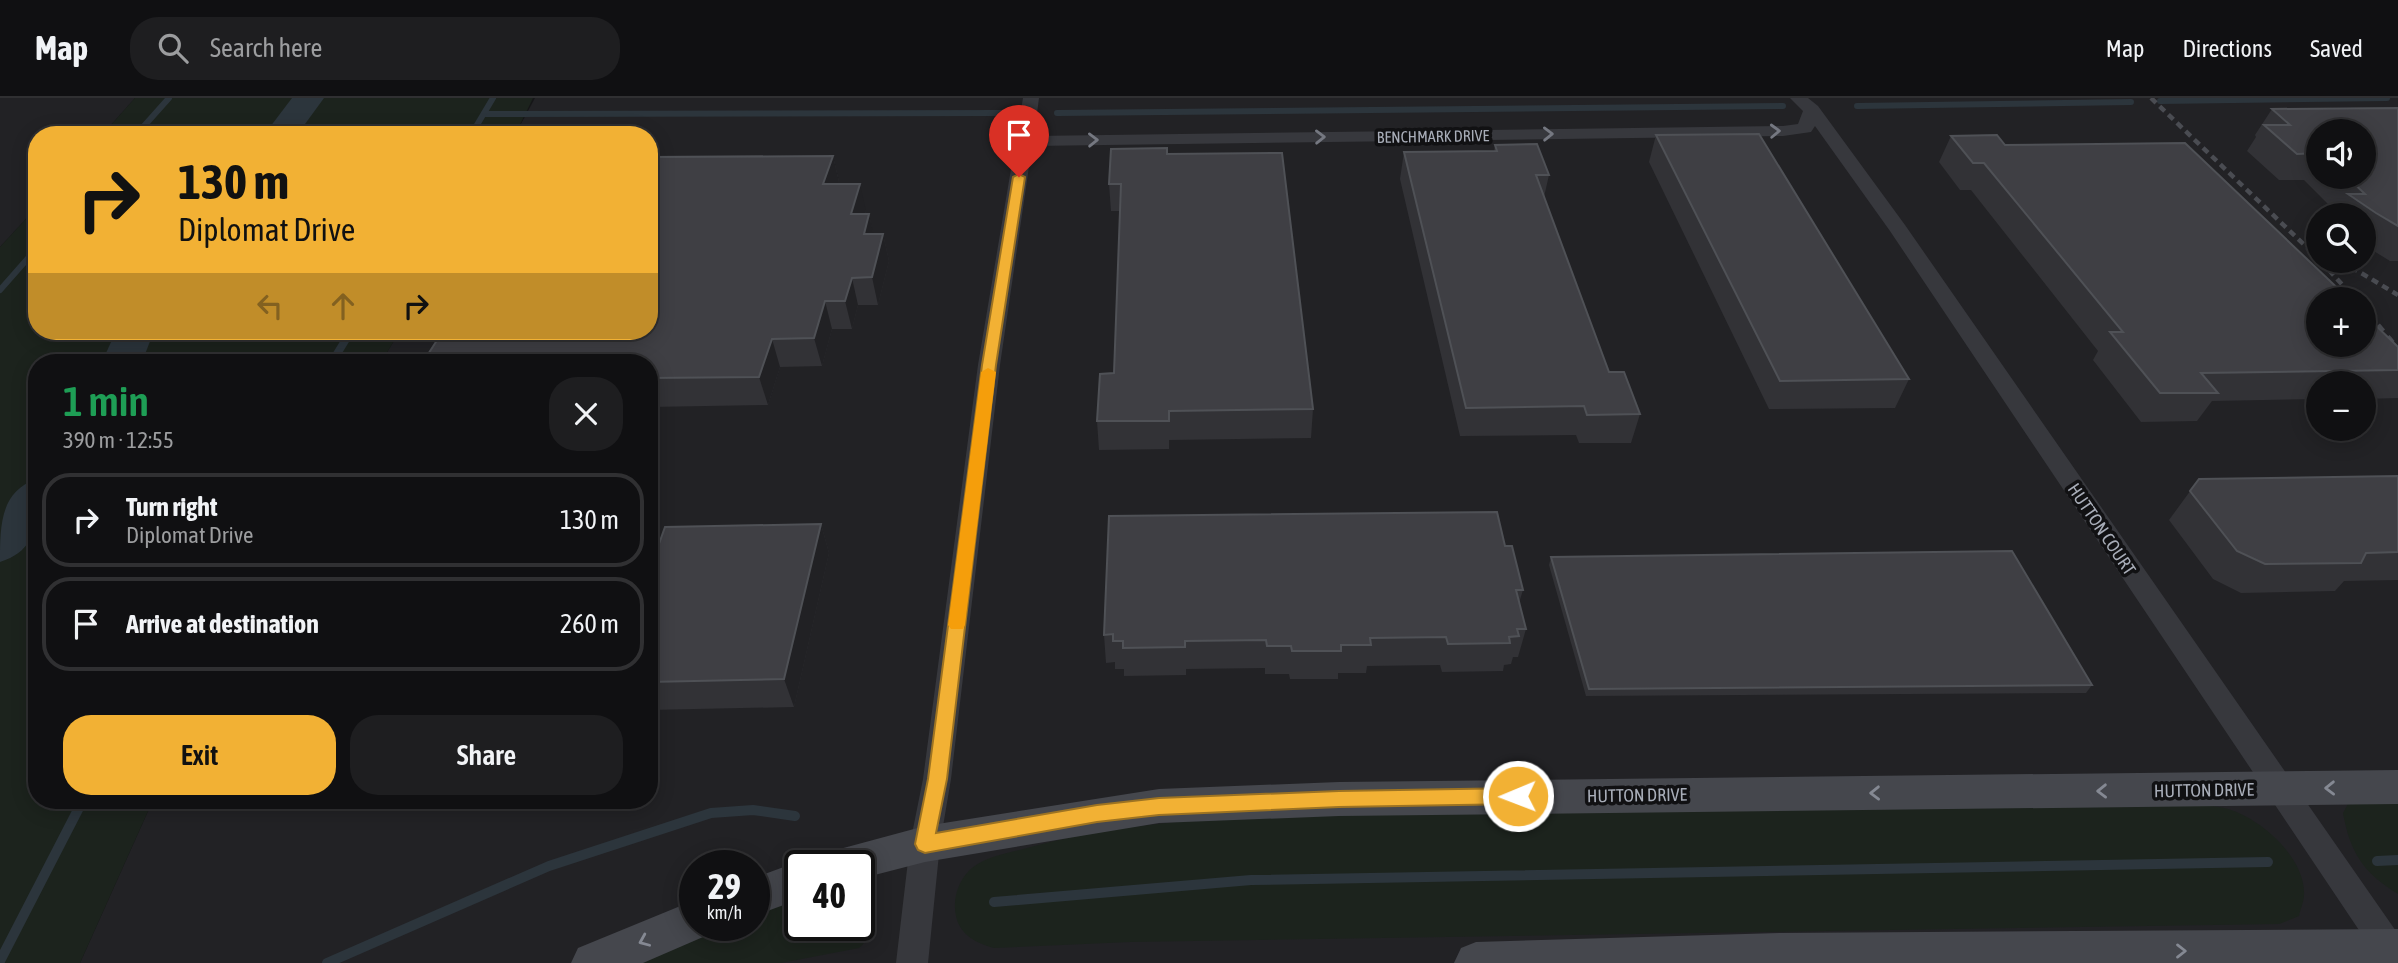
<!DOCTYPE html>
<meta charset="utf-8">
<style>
body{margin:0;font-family:"Asap Condensed",sans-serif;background:#1e1e20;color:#f1f3f6;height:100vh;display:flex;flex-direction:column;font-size:26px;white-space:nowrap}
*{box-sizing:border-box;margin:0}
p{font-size:23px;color:#9c9d9f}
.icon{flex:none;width:38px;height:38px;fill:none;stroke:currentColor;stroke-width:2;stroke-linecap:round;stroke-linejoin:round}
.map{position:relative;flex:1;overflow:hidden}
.details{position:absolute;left:28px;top:256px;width:630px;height:455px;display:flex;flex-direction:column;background:#101012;border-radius:28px;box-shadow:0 4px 18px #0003,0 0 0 2px #303032}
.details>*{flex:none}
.guide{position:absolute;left:28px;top:28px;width:630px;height:214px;border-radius:28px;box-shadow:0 4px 18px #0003,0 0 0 2px #303032;background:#f2b134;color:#111;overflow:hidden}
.fabs{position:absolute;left:2306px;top:21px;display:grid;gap:14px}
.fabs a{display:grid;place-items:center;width:70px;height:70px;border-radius:50%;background:#101012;box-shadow:0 4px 18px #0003,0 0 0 2px #303032;font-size:35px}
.speed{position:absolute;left:679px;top:752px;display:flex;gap:14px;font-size:35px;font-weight:700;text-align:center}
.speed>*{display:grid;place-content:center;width:91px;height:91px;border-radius:50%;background:#101012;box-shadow:0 4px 18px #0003,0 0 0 2px #303032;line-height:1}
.speed small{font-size:18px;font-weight:400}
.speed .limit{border:4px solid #111;border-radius:10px;background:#fff;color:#111}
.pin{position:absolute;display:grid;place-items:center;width:60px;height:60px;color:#fff;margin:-72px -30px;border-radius:50% 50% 50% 0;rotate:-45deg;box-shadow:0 0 7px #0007}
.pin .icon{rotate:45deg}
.me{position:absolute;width:77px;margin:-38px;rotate:269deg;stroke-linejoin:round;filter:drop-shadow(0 0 5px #0008)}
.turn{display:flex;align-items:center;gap:24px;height:147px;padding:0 35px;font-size:32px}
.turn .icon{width:91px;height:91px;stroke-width:2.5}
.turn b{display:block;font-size:49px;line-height:60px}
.lanes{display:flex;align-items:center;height:66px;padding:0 35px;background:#0003;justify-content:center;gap:35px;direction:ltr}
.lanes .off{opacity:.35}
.round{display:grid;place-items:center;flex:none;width:74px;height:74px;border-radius:28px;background:#1e1e20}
.head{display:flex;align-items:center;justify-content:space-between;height:119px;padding:0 35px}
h1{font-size:42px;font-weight:600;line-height:52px;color:#1e9e55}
.primary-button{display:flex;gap:14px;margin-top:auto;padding:14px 35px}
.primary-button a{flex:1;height:80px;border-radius:28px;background:#f2b134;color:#111;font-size:28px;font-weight:600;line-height:80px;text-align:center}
.primary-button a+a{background:#1e1e20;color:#f1f3f6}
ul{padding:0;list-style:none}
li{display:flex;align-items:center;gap:21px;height:94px;margin:0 14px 10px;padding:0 21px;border:4px solid #303032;border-radius:28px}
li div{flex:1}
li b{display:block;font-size:26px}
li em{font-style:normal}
header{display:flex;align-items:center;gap:42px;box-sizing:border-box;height:98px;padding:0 35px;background:#101012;border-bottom:2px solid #303032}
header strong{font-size:33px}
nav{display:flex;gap:38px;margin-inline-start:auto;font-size:24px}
.search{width:490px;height:63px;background:#1e1e20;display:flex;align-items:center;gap:18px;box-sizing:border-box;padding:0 24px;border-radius:28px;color:#9c9d9f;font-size:26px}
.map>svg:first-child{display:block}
.built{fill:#222225;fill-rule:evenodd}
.green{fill:#1c231d}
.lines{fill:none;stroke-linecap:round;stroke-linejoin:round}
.stream-far2{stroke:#2c353c;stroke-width:6}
.stream-far1{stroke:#2c353c;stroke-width:8}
.stream{stroke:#2c353c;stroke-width:10}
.river{fill:#2c353c;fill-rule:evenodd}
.street{fill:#37383d;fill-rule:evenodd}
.secondary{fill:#45474d;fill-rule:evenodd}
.rail-far1{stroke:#4a4c52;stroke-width:4.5;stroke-dasharray:7 5;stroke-linecap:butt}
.rail{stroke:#4a4c52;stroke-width:5;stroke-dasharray:8 7;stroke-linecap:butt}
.wall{fill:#323236;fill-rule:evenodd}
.shaded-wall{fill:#212124}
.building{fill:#3f3f44;stroke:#4f5156;stroke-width:2}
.oneway{stroke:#757881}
.oneway2{stroke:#858993}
.route{fill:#f2b134;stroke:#9d7322;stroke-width:2}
.slow{fill:#f59e0b}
.labels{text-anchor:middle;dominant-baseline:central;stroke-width:7;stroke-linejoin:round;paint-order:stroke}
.far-street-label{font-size:16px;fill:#a8adb8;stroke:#111113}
.street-label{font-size:18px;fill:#a8adb8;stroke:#111113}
</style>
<header>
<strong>Map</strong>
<div class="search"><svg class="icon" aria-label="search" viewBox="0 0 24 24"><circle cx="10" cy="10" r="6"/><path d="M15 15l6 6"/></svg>Search here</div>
<nav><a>Map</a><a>Directions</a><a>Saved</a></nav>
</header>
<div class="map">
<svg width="2398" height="865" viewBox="0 0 2398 865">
<rect width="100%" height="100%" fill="#161618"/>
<g class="built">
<path d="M 0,0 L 135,0 L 102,37 L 37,37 L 37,109 L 0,149 Z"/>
<path d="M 535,0 L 2398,0 L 2398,865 L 80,865 L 153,702 L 649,702 L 649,264 L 381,264 L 400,233 L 649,233 L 649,37 L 515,37 ZM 2319,33 L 2364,33 L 2364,79 L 2319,79 ZM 2319,117 L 2364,117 L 2364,163 L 2319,163 ZM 2319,201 L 2364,201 L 2364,247 L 2319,247 ZM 2319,285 L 2364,285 L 2364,331 L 2319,331 ZM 695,768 L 754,768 L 754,828 L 695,828 ZM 800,768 L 859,768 L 859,828 L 800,828 Z"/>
</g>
<g class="green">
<path d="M 135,0 L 533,0 L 515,37 L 102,37 Z"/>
<path d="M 37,109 L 37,233 L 400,233 L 381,264 L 37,264 L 37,702 L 153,702 L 80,865 L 0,865 L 0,149 Z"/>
<path d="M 2398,699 L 2398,796 C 2363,775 2350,754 2343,715 L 2349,704 Z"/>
<path d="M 2185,706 C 2199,707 2215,707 2228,711 C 2260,720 2306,760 2304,797 C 2304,803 2300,812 2299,818 L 2279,826 L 1130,844 L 994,850 C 976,845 960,837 956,818 C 952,800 959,781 972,770 C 987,758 1009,755 1027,750 C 1116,726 1200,721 1291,717 Z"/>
<path d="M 859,794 C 882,809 878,834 859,850 L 781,865 L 639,865 L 724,828 L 754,828 L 754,816 L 800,798 L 800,828 L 859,828 Z"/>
</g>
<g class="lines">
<g class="stream-far2">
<path d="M 2160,3 L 2387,0"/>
<path d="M 1857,8 L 2131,4"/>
<path d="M 1057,15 L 1783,8"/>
<path d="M 484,16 L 1001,15"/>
<path d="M 136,37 L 169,0"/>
<path d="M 471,37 L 493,0"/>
<path d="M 0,192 L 37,150"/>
</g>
<path class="stream-far1" d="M 332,264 L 351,233"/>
<g class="stream">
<path d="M 2377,763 L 2398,762"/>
<path d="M 994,804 L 1251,782 L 2268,764"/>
<path d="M 0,863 L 83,702"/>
<path d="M 327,865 L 549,768 L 711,715 L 753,712 L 795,718"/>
</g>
<g class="river">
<path d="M 292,0 L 324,0 L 297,37 L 264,37 Z"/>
<path d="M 116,233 L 154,233 L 142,264 L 102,264 Z"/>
<path d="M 37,381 C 37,416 42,451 0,464 C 0,428 0,393 37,381 Z"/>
</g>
<path class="street" d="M 1023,0 L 1039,0 L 1034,38 L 1783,28 L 1798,26 L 1803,13 L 1790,0 L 1808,0 L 1818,8 L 1905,127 L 2398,836 L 2398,863 L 2387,865 L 2379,862 L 1890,133 L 1815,28 L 1811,34 L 1783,38 L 1032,48 L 1000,267 L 951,681 L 940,746 L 928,865 L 896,865 L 910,746 L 923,681 L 978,267 Z"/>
<g class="secondary">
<path d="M 2398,672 L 2398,706 L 1339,718 L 1159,725 L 925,764 L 859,781 L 859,768 L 819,768 L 825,755 L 925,728 L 1159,691 L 1339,684 Z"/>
<path d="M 800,763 L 814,768 L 800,768 L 800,801 L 754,818 L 754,780 Z"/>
<path d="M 695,802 L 695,828 L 714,828 L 710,836 L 643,865 L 571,865 L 578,850 Z"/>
<path d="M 2398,831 L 2398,865 L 1454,865 L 1461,850 L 1476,844 L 1779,835 Z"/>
</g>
<g class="rail-far1">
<path d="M 2151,0 L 2319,161"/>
<path d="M 2321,163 L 2355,201"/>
<path d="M 2341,163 L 2398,197"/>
<path d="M 2364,211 L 2379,229"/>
</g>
<path class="rail" d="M 2378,227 L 2398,251"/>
</g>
<g class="wall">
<path d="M 2398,10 L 2398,163 L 2390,163 L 2364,147 L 2364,117 L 2333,117 L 2335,113 L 2304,82 L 2279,82 L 2247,53 L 2256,39 L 2255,37 L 2272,11 ZM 2319,33 L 2364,79 L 2319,79 Z"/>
<path d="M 1656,37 L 1909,281 L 1895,310 L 1769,311 L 1649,64 Z"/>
<path d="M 1951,38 L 2005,47 L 2398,249 L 2398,300 L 2364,301 L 2364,285 L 2319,285 L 2319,301 L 2212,303 L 2197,323 L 2141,324 L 2093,262 L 2098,253 L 1971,92 L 1960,92 L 1939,64 Z"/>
<path d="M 1495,47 L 1549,77 L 1544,99 L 1609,274 L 1640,316 L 1631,345 L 1579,345 L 1576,337 L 1460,338 L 1400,81 L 1404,54 L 1494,53 Z"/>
<path d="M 1167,56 L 1313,311 L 1311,340 L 1169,342 L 1169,351 L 1099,352 L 1097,323 L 1114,275 L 1120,113 L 1111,113 L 1109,86 Z"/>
<path d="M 833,58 L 839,84 L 838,86 L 866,113 L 865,116 L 869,116 L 873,136 L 883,136 L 889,163 L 878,207 L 858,207 L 852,231 L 832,231 L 822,268 L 780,269 L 768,307 L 649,309 L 649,264 Z"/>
<path d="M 2398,378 L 2398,482 L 2344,483 L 2335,493 L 2241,495 L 2213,481 L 2169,422 L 2199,381 Z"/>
<path d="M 821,426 L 829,455 L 794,609 L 649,612 L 649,474 Z"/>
<path d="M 1505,448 L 1523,492 L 1519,505 L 1526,531 L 1518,559 L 1513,559 L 1511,566 L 1504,567 L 1503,573 L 1442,574 L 1440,567 L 1367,568 L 1366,575 L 1338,575 L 1338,581 L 1290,581 L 1289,576 L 1265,576 L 1265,570 L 1186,571 L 1186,577 L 1124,578 L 1124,571 L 1115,571 L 1115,564 L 1106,565 L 1104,537 Z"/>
<path d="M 1551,459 L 2092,587 L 2086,595 L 1586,598 L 1549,467 Z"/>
<path d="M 202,702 L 347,702 L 321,712 L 210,710 Z"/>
</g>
<g class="shaded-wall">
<path d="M 833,58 L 839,84 L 830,114 L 823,86 Z"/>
<path d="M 860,86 L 866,113 L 857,143 L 851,116 Z"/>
<path d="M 869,116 L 875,143 L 864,136 Z"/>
<path d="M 883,136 L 889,163 L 878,207 L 872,179 Z"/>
<path d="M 852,180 L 858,207 L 852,231 L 845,203 Z"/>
<path d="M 825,203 L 832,231 L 822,268 L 814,240 Z"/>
<path d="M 772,241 L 780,269 L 768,307 L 759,279 Z"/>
<path d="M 821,426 L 829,455 L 794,609 L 784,581 Z"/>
<path d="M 312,702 L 347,702 L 321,712 Z"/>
</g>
<g class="building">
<path d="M 2398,10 L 2398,128 L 2376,115 L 2348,96 L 2365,96 L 2347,79 L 2364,79 L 2364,33 L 2319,33 L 2319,55 L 2297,56 L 2264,27 L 2290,27 L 2272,11 Z"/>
<path d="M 1759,36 L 1909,281 L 1780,283 L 1656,37 Z"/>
<path d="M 1997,37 L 2005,47 L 2185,45 L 2349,201 L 2319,201 L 2319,247 L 2364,247 L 2364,216 L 2398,249 L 2398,272 L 2201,275 L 2218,295 L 2160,295 L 2110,234 L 2123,234 L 1984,65 L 1973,65 L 1951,38 Z"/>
<path d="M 1537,46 L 1549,77 L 1536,77 L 1609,274 L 1624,274 L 1640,316 L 1587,317 L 1584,308 L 1466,310 L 1404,54 L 1497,53 L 1495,47 Z"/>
<path d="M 1167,50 L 1167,56 L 1282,55 L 1313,311 L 1169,313 L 1169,323 L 1097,323 L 1100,276 L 1114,275 L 1121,86 L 1109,86 L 1111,51 Z"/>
<path d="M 833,58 L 823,86 L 860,86 L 851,116 L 869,116 L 864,136 L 883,136 L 872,179 L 852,180 L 845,203 L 825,203 L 814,240 L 772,241 L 759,279 L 649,280 L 649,264 L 423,264 L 443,233 L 649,233 L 649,59 Z"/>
<path d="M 2398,378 L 2398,454 L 2366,455 L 2361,465 L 2265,466 L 2237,453 L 2190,393 L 2199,381 Z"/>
<path d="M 1497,414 L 1505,448 L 1512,448 L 1523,492 L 1516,492 L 1526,531 L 1517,531 L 1519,538 L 1509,539 L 1510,545 L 1448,546 L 1446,539 L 1370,540 L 1371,547 L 1341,547 L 1341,553 L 1292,553 L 1291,548 L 1267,548 L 1266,542 L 1185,543 L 1185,549 L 1123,550 L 1123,543 L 1113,543 L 1113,536 L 1104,537 L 1109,418 Z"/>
<path d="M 821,426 L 784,581 L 649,584 L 649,474 L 665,429 Z"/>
<path d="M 2012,453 L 2092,587 L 1589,591 L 1551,459 Z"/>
</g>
<defs><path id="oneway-chevron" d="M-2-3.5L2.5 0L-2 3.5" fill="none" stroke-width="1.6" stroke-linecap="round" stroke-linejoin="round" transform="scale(1.75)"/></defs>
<g class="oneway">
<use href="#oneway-chevron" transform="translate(1775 33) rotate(-2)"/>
<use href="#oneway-chevron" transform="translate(1548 36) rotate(-1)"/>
<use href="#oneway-chevron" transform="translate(1320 39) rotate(-1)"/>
<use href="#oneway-chevron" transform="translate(1093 42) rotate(-1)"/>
</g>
<g class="oneway2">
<use href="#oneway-chevron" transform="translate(2330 690) rotate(179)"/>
<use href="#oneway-chevron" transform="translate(2102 693) rotate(179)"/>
<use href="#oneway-chevron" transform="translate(1875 695) rotate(179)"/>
<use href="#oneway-chevron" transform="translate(644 843) rotate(157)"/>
<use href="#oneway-chevron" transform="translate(2181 853)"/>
</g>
<path class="route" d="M 1019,76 L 1025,79 L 996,267 L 947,681 L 936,735 L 1097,707 L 1159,700 L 1339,693 L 1518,690 L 1524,692 L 1527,698 L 1524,704 L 1518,706 L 1339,709 L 1159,717 L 1097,724 L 925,755 L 918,752 L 915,746 L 928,681 L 982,267 L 1013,79 Z"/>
<path class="slow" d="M 988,270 L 996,274 L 965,527 L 963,531 L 951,531 L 948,527 L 981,274 Z"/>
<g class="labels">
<g class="far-street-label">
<text transform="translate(1433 38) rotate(-1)">BENCHMARK DRIVE</text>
</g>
<g class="street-label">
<text transform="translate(2102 431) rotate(56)">HUTTON COURT</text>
<text transform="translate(2204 692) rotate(-1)">HUTTON DRIVE</text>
<text transform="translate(1637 697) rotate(-1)">HUTTON DRIVE</text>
</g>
</g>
</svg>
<div class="fabs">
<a><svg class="icon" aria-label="sound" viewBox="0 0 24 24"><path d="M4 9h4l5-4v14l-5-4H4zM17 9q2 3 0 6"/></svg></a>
<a><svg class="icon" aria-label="search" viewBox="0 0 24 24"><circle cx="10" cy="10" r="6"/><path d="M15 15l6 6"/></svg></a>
<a>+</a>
<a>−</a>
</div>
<div class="speed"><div>29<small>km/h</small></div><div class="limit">40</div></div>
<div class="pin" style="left:1019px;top:79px;background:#d93025"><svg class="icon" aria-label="arrive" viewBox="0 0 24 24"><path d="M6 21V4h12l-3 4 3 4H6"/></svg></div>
<svg class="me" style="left:1518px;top:698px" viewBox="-20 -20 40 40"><circle r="17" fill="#f2b134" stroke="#fff" stroke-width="3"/><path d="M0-11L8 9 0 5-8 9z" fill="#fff"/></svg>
<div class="guide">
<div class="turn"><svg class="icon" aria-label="right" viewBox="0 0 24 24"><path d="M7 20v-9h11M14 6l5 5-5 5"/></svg><div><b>130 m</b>Diplomat Drive</div></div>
<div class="lanes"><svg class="icon off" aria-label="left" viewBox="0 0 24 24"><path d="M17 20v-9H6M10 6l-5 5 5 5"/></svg><svg class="icon off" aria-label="ahead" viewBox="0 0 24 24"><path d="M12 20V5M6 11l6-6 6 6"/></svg><svg class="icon" aria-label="right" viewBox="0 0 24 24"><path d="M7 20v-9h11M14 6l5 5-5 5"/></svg></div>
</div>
<section class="details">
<div class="head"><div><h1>1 min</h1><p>390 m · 12:55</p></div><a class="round"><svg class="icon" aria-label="close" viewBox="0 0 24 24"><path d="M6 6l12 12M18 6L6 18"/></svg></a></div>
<ul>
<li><svg class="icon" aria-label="right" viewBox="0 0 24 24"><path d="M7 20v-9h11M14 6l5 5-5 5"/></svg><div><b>Turn right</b><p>Diplomat Drive</p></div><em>130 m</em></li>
<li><svg class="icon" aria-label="arrive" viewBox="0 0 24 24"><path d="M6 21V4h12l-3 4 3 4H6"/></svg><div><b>Arrive at destination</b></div><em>260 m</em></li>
</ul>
<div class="primary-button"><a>Exit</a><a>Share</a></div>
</section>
</div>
